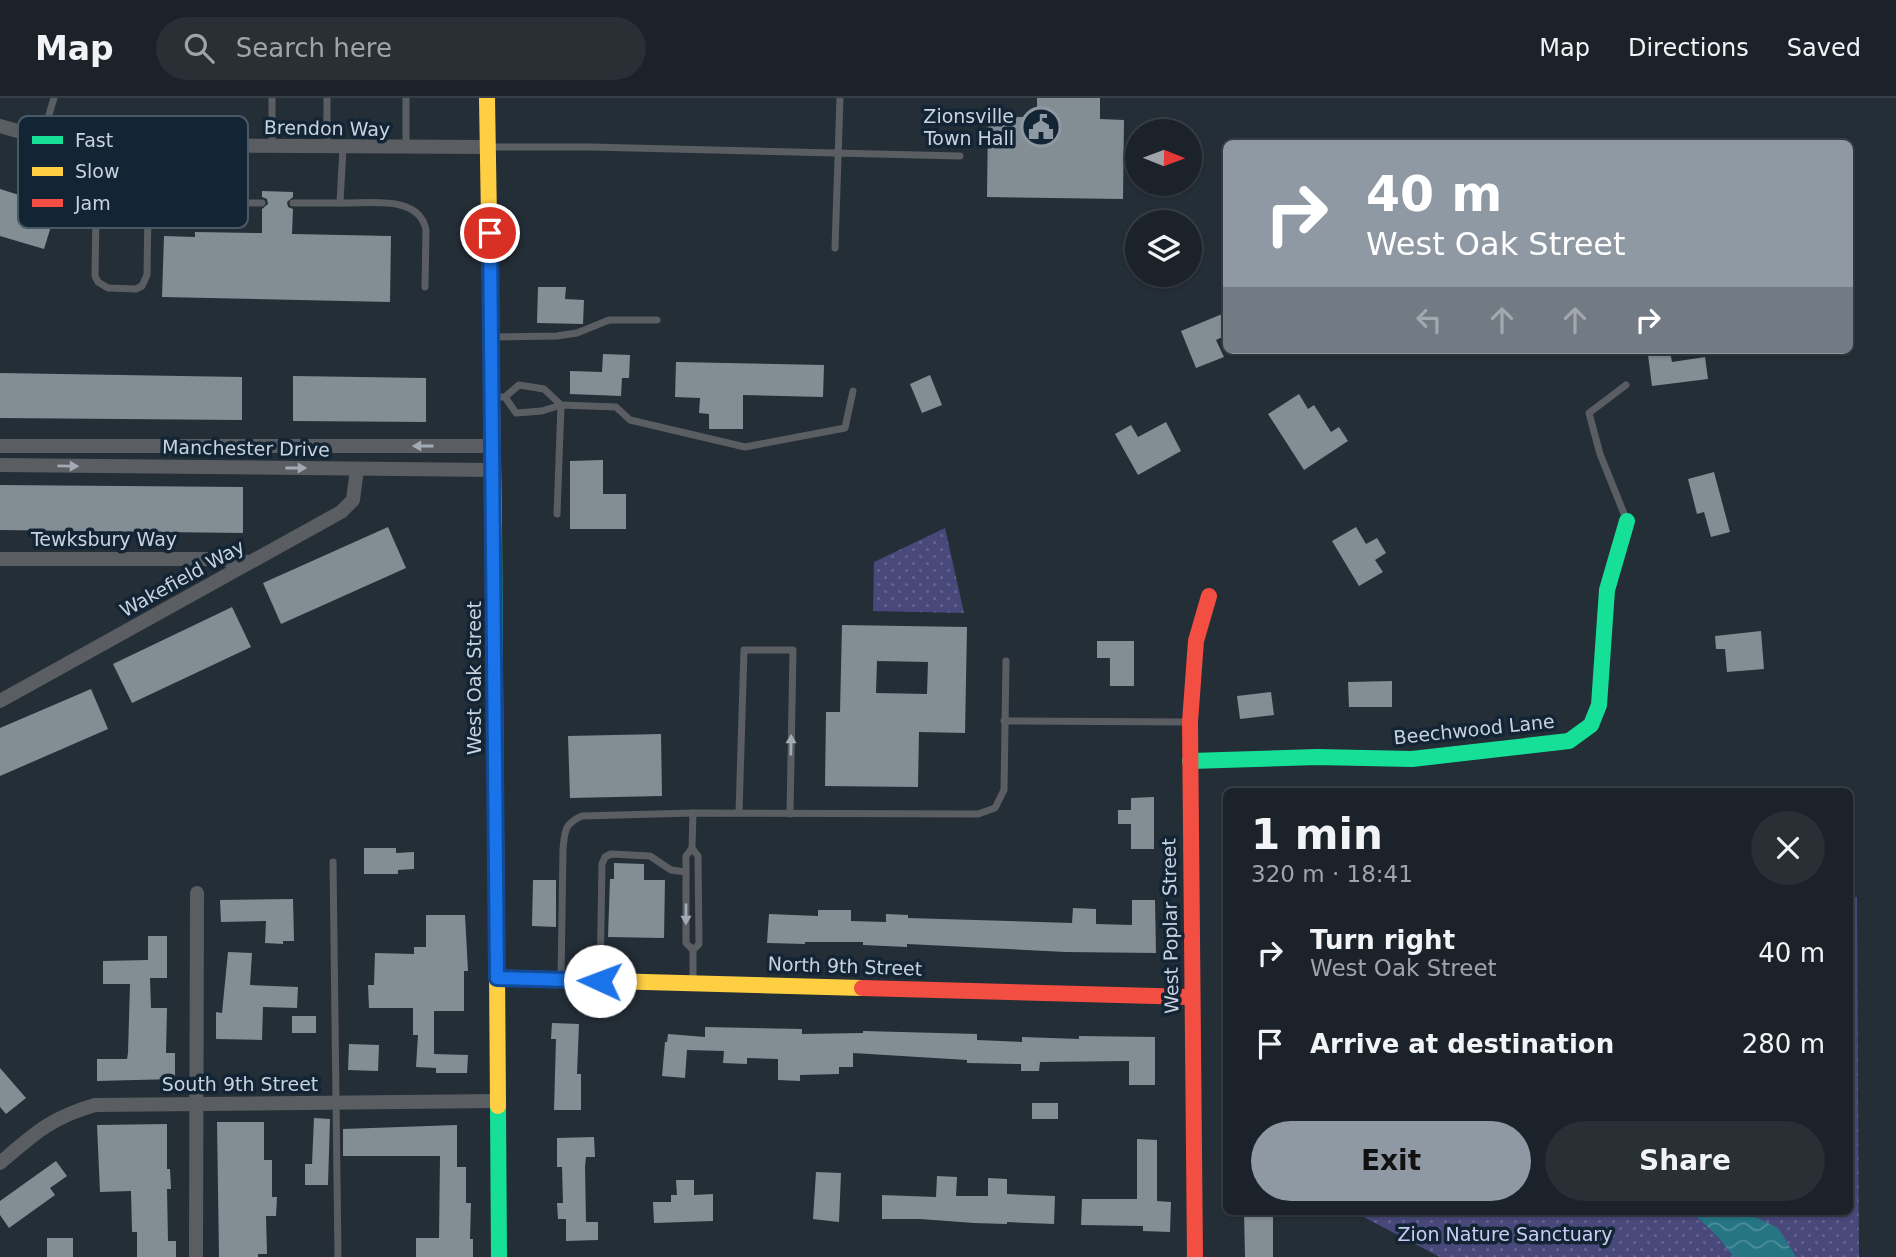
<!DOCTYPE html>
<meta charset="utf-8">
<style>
body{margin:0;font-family:"DejaVu Sans",sans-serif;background:#282f35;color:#f1f3f6;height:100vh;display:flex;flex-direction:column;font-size:26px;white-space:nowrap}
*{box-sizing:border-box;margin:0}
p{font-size:23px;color:#a0a4a8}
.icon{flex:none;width:38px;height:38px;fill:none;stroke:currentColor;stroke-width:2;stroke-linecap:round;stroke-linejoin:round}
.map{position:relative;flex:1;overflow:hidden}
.panel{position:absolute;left:1223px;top:690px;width:630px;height:427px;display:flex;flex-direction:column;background:#1b2229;border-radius:10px;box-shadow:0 2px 5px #0004,0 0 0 2px #393f46}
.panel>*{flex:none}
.hud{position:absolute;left:1223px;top:42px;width:630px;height:214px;border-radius:10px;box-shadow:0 2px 5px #0004,0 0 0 2px #393f46;background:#8f99a4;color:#fff;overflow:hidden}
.needle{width:46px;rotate:91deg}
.controls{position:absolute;left:1125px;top:21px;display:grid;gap:14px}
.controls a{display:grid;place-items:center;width:77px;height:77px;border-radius:50%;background:#1b2229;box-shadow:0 2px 5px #0004,0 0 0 2px #393f46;font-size:35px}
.pin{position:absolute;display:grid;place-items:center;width:60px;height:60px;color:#fff;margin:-30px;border:4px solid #fff;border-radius:50%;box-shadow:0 2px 7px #0007}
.me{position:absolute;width:77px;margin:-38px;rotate:272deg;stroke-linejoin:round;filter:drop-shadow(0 0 5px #0008)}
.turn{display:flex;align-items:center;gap:24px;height:147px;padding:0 28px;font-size:32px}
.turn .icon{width:91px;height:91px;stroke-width:2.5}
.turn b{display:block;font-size:49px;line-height:60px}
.lanes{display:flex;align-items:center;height:66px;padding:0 28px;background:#0003;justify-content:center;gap:35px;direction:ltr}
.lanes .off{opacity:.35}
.round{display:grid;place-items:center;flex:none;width:74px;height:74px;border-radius:37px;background:#282f35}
.overview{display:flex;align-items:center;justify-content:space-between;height:119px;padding:0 28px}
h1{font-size:42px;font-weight:700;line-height:52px}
.primary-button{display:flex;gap:14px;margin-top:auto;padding:14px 28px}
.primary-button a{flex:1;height:80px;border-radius:42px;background:#8f99a4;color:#111;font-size:28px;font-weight:700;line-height:80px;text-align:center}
.primary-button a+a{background:#282f35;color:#f1f3f6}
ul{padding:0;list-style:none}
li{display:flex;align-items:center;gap:21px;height:91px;padding:0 28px}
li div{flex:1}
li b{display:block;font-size:26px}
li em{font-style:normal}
header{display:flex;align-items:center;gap:42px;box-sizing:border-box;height:98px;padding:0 35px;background:#1b2229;border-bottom:2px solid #393f46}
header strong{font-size:33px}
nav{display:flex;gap:38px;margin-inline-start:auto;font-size:24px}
.search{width:490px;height:63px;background:#282f35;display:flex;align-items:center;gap:18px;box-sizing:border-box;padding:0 24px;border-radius:38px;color:#a0a4a8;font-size:26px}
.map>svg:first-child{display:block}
.park{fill:url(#park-dots)}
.water{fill:url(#water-waves)}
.building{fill:#838d94;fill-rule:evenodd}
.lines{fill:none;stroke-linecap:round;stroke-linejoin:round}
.lane{stroke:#5a5e62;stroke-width:7}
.street{stroke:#5a5e62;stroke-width:14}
.fast{stroke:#16e098;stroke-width:16}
.slow{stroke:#ffcf43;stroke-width:16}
.jam{stroke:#f24e42;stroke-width:16}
.oneway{fill:#a2aab3}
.route-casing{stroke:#114b97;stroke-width:18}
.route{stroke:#1a73e8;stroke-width:12}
.labels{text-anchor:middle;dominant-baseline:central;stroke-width:7;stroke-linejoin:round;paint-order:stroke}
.poi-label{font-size:19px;fill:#c8d3de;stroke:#132535;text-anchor:end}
.street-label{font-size:19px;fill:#c8d3de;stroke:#132535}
.park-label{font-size:19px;fill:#cbccf3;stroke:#132535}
.key{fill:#132535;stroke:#495968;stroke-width:2}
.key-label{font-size:19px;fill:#c8d3de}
</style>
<header>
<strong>Map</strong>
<div class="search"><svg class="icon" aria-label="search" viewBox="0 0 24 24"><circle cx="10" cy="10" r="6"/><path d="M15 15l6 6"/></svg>Search here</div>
<nav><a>Map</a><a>Directions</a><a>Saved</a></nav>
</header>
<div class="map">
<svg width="1896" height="1159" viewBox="0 0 1896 1159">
<defs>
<pattern id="park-dots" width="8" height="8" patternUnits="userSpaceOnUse" patternTransform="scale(1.75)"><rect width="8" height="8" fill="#48487b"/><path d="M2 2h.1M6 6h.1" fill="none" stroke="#61628d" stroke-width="1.8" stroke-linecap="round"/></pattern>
<pattern id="water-waves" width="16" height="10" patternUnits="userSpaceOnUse" patternTransform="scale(1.75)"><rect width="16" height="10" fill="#267583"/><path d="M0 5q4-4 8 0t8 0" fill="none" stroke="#4e8e9a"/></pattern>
</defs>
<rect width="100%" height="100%" fill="#242e37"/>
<g class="park">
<path d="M 945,430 L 964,515 L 873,513 L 874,464 Z"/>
<path d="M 1850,799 L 1857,799 L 1859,1159 L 1440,1159 L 1352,1113 L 1850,1113 Z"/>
</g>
<path class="water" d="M 1691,1113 L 1743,1113 L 1778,1130 L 1796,1159 L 1734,1159 L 1719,1140 Z"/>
<g class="building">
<path d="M 1037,0 L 1100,0 L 1100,21 L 1124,22 L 1123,101 L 987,99 L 988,19 L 1037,19 Z"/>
<path d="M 0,91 L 57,109 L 44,151 L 0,138 Z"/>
<path d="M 262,93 L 293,94 L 293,99 L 287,104 L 288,109 L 293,111 L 292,136 L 391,138 L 390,204 L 162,199 L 164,138 L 195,139 L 195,134 L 262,135 L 262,111 L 268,106 L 267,101 L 262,99 Z"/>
<path d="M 538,189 L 566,189 L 565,201 L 584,202 L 583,226 L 537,225 Z"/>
<path d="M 1227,214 L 1227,237 L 1216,242 L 1224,259 L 1196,270 L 1181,233 Z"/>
<path d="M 1670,254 L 1672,264 L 1705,259 L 1708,281 L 1652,288 L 1648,257 Z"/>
<path d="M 603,256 L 630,257 L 629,280 L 622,280 L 621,298 L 570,296 L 570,273 L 602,274 Z"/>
<path d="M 676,264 L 824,267 L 823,299 L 743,297 L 743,331 L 709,331 L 709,316 L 699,315 L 700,300 L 675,299 Z"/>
<path d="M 0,275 L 242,279 L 242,322 L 0,320 Z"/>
<path d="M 930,277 L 942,307 L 922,315 L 910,286 Z"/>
<path d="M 293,278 L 426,280 L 426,324 L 293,323 Z"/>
<path d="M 1299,296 L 1308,311 L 1314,307 L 1331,334 L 1339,329 L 1348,343 L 1304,372 L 1268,316 Z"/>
<path d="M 1166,324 L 1181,353 L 1138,377 L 1115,336 L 1131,327 L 1138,339 Z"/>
<path d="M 603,362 L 603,396 L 626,396 L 626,431 L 570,431 L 570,363 Z"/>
<path d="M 1714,374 L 1730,434 L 1711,439 L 1704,414 L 1697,416 L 1688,381 Z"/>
<path d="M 0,387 L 243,389 L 243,435 L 0,432 Z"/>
<path d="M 388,429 L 406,470 L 281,526 L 263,485 Z"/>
<path d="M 1356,429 L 1366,446 L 1377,440 L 1386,455 L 1375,462 L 1383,474 L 1359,488 L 1332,443 Z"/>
<path d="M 232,509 L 251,549 L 132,605 L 113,566 Z"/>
<path d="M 842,527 L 967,529 L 965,635 L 919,634 L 918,689 L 825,688 L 826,614 L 840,614 ZM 877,563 L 928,564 L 927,596 L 876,595 Z"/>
<path d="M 1761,533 L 1764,571 L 1727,574 L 1725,551 L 1716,551 L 1715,538 Z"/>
<path d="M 1097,543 L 1134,543 L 1134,588 L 1110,588 L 1110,560 L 1097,560 Z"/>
<path d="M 1392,583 L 1392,609 L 1349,609 L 1348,584 Z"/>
<path d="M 91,591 L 108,631 L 0,678 L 0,630 Z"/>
<path d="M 1271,594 L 1274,617 L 1240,621 L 1237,598 Z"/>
<path d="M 661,636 L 662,698 L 570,700 L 568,638 Z"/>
<path d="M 1154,699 L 1154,751 L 1131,751 L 1131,726 L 1118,726 L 1118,712 L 1131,712 L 1131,700 Z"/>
<path d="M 364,750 L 396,750 L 396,755 L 414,754 L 414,771 L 398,772 L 398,776 L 364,776 Z"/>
<path d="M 614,765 L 644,766 L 644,782 L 665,782 L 664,840 L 608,839 L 610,781 L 614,781 Z"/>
<path d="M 533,782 L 556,782 L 556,829 L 532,828 Z"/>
<path d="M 293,801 L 294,843 L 283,843 L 283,846 L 265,845 L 266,823 L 221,824 L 220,802 Z"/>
<path d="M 1132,802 L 1155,802 L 1156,855 L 1065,854 L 907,846 L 907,849 L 863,847 L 863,844 L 805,844 L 805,846 L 767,845 L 769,816 L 818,818 L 818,812 L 851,812 L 851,823 L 886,824 L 886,816 L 908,817 L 908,820 L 1072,825 L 1073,810 L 1096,811 L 1096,826 L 1132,827 Z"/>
<path d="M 426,817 L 465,817 L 468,873 L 464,873 L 464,913 L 434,913 L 434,956 L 468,957 L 467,975 L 436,975 L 436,970 L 416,969 L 418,937 L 413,937 L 413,910 L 369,910 L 368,887 L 374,887 L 375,855 L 414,856 L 414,849 L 426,849 Z"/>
<path d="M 148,838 L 167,838 L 167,880 L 150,880 L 151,910 L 167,910 L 166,955 L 175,955 L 175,981 L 97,983 L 97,961 L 127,961 L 128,955 L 130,886 L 103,886 L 103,863 L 148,862 Z"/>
<path d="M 228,854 L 252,855 L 250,887 L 298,889 L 297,910 L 263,909 L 262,942 L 216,941 L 216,914 L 222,915 Z"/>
<rect x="292" y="918" width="24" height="17"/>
<path d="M 552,925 L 579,926 L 577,976 L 581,976 L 581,1012 L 554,1012 L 556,941 L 551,941 Z"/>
<path d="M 705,929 L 802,931 L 802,936 L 863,935 L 863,933 L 977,936 L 977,942 L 1022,944 L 1022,939 L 1079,941 L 1079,938 L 1155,939 L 1155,987 L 1129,987 L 1129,963 L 1040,964 L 1039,973 L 1021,973 L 1021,966 L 967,965 L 967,962 L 853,955 L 853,969 L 839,969 L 839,976 L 800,977 L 800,983 L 778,982 L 778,961 L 747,960 L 747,966 L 723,965 L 724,953 L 687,952 L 685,980 L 662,978 L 665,944 L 667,944 L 668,936 L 705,939 Z"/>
<path d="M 349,946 L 379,947 L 378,973 L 348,972 Z"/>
<path d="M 0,970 L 26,1000 L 6,1016 L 0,1009 Z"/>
<rect x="1032" y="1005" width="26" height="16"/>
<path d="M 314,1020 L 330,1021 L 328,1087 L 305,1087 L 305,1066 L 312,1066 Z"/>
<path d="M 217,1024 L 264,1024 L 264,1062 L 272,1062 L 272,1099 L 277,1099 L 276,1118 L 266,1118 L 267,1156 L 258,1156 L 258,1159 L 219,1159 Z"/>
<path d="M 167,1026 L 167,1071 L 170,1071 L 171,1091 L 167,1091 L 168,1143 L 176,1143 L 176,1159 L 137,1159 L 137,1134 L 132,1134 L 131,1093 L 100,1094 L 97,1027 Z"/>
<path d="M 457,1027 L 457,1069 L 466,1069 L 466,1105 L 471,1105 L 470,1141 L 473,1141 L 473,1159 L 416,1159 L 416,1140 L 439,1140 L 440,1058 L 343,1058 L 343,1031 Z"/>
<path d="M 594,1039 L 595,1059 L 586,1059 L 585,1069 L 586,1124 L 598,1124 L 598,1142 L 566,1143 L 566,1121 L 558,1121 L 557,1105 L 563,1105 L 562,1069 L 557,1069 L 557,1040 Z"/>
<path d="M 1137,1041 L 1157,1042 L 1157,1103 L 1171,1104 L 1170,1134 L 1143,1133 L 1143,1128 L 1081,1127 L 1082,1101 L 1137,1101 Z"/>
<path d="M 56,1063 L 67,1078 L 50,1090 L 55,1097 L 9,1130 L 0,1117 L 0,1103 Z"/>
<path d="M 816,1074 L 841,1075 L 839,1124 L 813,1121 Z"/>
<path d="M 937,1078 L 957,1079 L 956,1098 L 988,1098 L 988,1080 L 1007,1081 L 1007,1096 L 1055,1098 L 1054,1126 L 1007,1124 L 1007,1126 L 974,1125 L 920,1121 L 882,1121 L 882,1097 L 936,1099 Z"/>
<path d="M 676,1082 L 694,1082 L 694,1097 L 713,1096 L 713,1123 L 654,1125 L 653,1104 L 671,1104 L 671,1097 L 677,1097 Z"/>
<path d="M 1244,1113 L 1273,1113 L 1273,1159 L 1245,1159 Z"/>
<rect x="47" y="1140" width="26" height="19"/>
</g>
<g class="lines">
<g class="lane">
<path d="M 272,0 L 272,48"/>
<path d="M 327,0 L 327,48"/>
<path d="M 42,40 L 54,0"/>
<path d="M 149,48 L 147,177 L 142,188 L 136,191 L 108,190 L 98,184 L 95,178 L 96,116 L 102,104 L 262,105"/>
<path d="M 489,49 L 591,49 L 960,58"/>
<path d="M 406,50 L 406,0"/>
<path d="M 293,105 L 340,105 L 343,49"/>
<path d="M 340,105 C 369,106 419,96 426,132 L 425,189"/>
<path d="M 835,150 L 840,0"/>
<path d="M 492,239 L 557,238 L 577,235 L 609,222 L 657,222"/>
<path d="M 1626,287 L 1589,315 L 1600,356 L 1627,423"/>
<path d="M 495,299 L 505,299 L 519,287 L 544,291 L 561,307 L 542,313 L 516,315 L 505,299"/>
<path d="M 557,416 L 561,307 L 616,309 L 630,322 L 745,349 L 845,330 L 853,293"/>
<path d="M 1004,623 L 1186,624"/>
<path d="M 739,715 L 744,552 L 793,552 L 790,716"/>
<path d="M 692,750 L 686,758 L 686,845 L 693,852 L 699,846 L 698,758 L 692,750 L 693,715 L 978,716 L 995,710 L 1004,692 L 1006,563"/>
<path d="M 333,764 L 338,1159"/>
<path d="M 693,852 L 693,883"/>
<path d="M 561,881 L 563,751 C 565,733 564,726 582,718 L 693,715"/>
<path d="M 600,882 L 602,766 L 605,759 L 611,756 L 650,758 L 671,772 L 686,774"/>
</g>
<g class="street">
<path d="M 0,28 L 42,40 L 101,47 L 488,49"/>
<path d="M 0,348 L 491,348"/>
<path d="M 0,367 L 492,372"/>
<path d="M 0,461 L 213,461 L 249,464"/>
<path d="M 0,603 L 341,414 L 353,402 L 357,371"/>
<path d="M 0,1065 C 34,1036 50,1020 95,1007 L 497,1003"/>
<path d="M 196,1159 L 197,795"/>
</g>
<g class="fast">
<path d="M 494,426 L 496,730"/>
<path d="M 1190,663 L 1317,659 L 1412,661 L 1569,643 L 1591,627 L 1599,607 L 1607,492 L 1627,423"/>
<path d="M 498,1008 L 499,1159"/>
</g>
<g class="slow">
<path d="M 487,0 L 494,426"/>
<path d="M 496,730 L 498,1008"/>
<path d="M 497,880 L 862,890"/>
</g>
<g class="jam">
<path d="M 862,890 L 1192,899"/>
<path d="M 1195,1159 L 1190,624 L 1196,543 L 1209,498"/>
</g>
</g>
<defs><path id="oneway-solid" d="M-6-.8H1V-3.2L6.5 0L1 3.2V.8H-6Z" transform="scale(1.75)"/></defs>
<g class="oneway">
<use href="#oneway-solid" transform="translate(423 348) rotate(-180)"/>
<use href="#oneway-solid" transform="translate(68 368) rotate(1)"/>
<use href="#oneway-solid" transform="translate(296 370)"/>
<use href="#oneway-solid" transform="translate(791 647) rotate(-89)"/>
<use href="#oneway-solid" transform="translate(686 816) rotate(90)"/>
</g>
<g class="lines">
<g class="route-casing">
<path id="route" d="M 490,135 C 493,384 495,632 497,880 L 600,883"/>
</g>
<use href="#route" class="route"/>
</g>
<defs>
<g id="civic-ring" transform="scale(2.0125)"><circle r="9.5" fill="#132535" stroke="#8f99a4" stroke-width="1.5"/><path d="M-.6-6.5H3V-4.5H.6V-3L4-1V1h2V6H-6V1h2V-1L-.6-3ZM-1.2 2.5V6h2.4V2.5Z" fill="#8f99a4"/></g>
</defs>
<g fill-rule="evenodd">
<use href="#civic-ring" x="1041" y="29"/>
</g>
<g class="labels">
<g class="poi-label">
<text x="1014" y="18">Zionsville<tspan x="1014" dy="22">Town Hall</tspan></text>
</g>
<g class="street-label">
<text transform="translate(327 30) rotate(1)">Brendon Way</text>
<text transform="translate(246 350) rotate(1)">Manchester Drive</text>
<text x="104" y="441">Tewksbury Way</text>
<text transform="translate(182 480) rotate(-29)">Wakefield Way</text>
<text transform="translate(474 580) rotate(-90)">West Oak Street</text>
<text transform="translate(1474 631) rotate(-6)">Beechwood Lane</text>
<text transform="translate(1170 828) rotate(-91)">West Poplar Street</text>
<text transform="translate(845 868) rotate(2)">North 9th Street</text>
<text x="240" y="986">South 9th Street</text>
</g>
<g class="park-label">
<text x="1505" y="1136">Zion Nature Sanctuary</text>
</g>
</g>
<rect x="18" y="18" width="230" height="112" rx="10" class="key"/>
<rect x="32" y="38" width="31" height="8" fill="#16e098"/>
<rect x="32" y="69" width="31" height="9" fill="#ffcf43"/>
<rect x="32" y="101" width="31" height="8" fill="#f24e42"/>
<g class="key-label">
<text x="75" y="49">Fast</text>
<text x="75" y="80">Slow</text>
<text x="75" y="112">Jam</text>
</g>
</svg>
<div class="controls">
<a><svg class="needle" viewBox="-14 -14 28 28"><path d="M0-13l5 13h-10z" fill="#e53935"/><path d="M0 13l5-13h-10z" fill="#a0a4a8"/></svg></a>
<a><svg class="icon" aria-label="layers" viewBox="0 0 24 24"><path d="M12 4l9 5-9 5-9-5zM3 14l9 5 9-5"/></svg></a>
</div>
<div class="pin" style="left:490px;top:135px;background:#d93025"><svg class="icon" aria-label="arrive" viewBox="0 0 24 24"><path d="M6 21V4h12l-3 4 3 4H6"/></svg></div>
<svg class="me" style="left:600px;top:883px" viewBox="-20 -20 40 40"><circle r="19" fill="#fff"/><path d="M0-13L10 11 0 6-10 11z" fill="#1a73e8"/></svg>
<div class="hud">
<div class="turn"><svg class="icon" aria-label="right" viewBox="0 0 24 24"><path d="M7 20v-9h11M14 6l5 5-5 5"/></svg><div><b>40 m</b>West Oak Street</div></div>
<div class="lanes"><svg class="icon off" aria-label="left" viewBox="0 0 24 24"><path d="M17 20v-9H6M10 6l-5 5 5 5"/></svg><svg class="icon off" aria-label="ahead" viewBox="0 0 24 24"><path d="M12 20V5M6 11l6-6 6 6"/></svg><svg class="icon off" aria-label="ahead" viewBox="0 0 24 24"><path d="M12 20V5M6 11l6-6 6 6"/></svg><svg class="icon" aria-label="right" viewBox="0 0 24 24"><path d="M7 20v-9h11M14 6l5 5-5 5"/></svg></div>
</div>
<section class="panel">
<div class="overview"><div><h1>1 min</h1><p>320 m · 18:41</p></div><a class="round"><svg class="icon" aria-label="close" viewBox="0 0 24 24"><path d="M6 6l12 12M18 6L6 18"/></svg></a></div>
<ul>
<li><svg class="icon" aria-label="right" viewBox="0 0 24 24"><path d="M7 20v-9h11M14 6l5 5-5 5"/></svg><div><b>Turn right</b><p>West Oak Street</p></div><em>40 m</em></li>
<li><svg class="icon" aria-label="arrive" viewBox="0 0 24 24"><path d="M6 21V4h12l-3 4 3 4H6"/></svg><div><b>Arrive at destination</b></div><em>280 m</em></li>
</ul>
<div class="primary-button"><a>Exit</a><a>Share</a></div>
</section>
</div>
